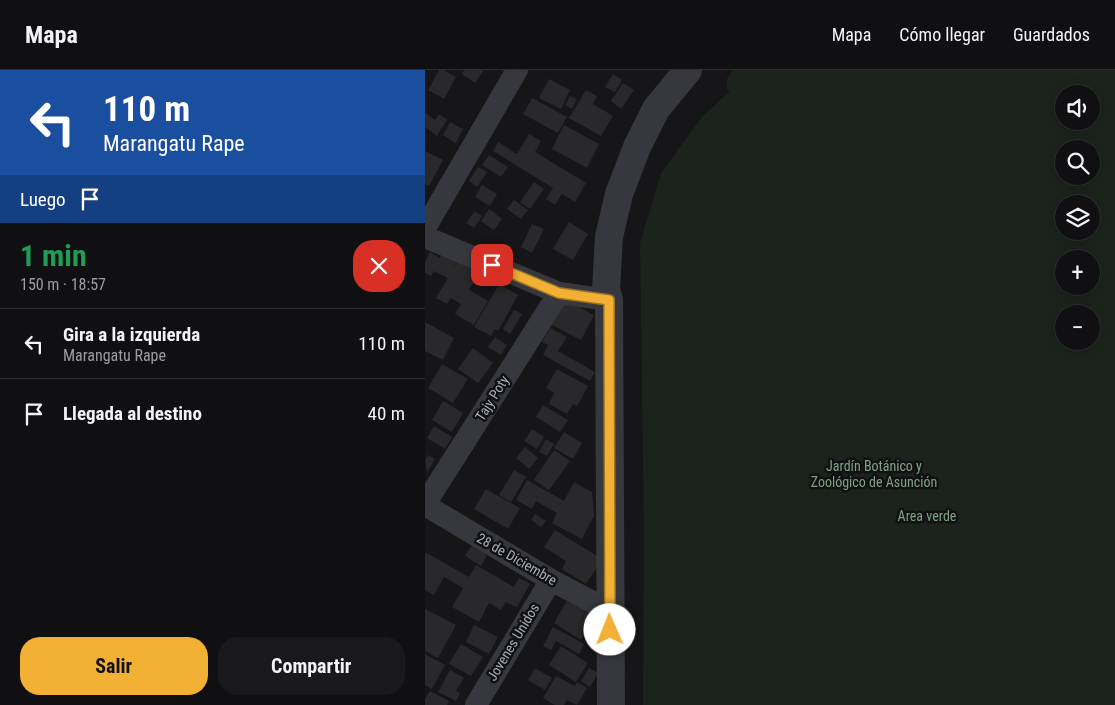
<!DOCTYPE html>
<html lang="es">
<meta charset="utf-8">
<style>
body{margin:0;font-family:"Roboto Condensed",sans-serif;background:#19191b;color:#f1f3f6;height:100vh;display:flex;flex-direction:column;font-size:19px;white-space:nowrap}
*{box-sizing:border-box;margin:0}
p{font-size:16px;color:#9c9d9f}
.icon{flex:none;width:28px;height:28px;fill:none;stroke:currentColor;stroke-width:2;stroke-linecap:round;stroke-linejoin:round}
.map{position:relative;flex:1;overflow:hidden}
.panel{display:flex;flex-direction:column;background:#101012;width:425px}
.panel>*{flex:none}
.top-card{background:#1a4fa0;color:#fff;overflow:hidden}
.tools{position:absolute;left:630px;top:15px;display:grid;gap:10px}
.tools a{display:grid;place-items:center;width:45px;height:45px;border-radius:50%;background:#101012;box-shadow:0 2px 12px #0003,0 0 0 1px #303032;font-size:25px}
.pin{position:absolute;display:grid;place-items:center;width:42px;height:42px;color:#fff;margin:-21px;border-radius:10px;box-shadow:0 2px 8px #0006}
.me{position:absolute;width:55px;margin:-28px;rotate:359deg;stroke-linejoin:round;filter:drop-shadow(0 0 4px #0008)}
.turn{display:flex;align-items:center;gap:18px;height:105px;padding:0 20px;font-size:22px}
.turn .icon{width:65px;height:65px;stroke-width:2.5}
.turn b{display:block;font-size:35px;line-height:42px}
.then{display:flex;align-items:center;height:48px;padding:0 20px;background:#0003;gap:10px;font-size:19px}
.round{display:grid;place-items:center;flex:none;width:52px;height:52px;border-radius:20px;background:#19191b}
.headline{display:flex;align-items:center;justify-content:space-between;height:85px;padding:0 20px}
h1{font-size:30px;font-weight:700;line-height:38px;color:#1e9e55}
.primary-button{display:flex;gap:10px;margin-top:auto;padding:10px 20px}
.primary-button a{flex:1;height:58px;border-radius:20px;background:#f2b134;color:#111;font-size:20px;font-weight:700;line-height:58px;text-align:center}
.primary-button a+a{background:#19191b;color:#f1f3f6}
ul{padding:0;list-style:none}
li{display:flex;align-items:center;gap:15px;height:70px;padding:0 20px;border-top:1px solid #303032}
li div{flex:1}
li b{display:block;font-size:19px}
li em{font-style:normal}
header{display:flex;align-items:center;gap:30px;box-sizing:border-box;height:70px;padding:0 25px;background:#101012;border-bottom:1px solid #303032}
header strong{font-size:24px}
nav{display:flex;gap:28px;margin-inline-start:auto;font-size:18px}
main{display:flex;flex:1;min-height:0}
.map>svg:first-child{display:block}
.green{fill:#1c231d;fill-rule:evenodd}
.building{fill:#29292c}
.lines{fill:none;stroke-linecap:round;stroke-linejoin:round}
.minor{stroke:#37383d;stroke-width:22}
.tertiary{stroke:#37383d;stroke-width:28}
.route-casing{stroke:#9d7322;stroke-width:12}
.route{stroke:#f2b134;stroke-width:9}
.labels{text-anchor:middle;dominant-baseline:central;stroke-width:5;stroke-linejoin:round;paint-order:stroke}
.street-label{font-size:14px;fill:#a8adb8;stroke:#111113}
.park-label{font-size:14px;fill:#7fa381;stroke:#111113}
</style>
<header>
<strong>Mapa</strong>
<nav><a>Mapa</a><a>Cómo llegar</a><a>Guardados</a></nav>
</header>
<main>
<section class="panel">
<div class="top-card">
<div class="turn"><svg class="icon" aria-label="left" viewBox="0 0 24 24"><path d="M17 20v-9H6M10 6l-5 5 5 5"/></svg><div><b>110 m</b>Marangatu Rape</div></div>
<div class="then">Luego<svg class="icon" aria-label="arrive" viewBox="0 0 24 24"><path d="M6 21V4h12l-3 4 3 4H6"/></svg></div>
</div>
<div class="headline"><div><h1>1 min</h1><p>150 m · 18:57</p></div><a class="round" style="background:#d93025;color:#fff"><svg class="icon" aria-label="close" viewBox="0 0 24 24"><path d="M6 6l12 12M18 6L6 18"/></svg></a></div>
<ul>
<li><svg class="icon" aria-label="left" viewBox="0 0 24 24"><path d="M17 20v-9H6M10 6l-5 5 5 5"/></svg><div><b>Gira a la izquierda</b><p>Marangatu Rape</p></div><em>110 m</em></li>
<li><svg class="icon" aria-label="arrive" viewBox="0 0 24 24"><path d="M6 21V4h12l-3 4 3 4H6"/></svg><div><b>Llegada al destino</b></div><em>40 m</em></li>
</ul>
<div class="primary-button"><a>Salir</a><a>Compartir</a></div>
</section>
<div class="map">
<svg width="690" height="635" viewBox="0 0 690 635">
<rect width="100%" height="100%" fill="#161618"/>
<path class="green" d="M 308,0 L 690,0 L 690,635 L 218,635 L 219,463 L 215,173 L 236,103 L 277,47 L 305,21 L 302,19 L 302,9 ZM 639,24 L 666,24 L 666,51 L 639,51 ZM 639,79 L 666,79 L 666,106 L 639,106 ZM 639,134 L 666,134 L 666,161 L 639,161 ZM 639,189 L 666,189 L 666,216 L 639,216 ZM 639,244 L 666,244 L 666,271 L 639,271 Z"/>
<g class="building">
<path d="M 14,0 L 18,0 L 31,7 L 19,29 L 3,20 Z"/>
<path d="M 39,0 L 59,0 L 50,13 L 37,4 Z"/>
<path d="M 188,4 L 197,10 L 190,22 L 180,17 Z"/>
<path d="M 124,9 L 145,20 L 136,39 L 114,28 Z"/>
<path d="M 198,13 L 209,20 L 196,39 L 186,31 Z"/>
<path d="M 161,20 L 172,26 L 168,34 L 188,46 L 176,66 L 144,48 Z"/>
<path d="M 145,26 L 152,29 L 147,39 L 140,35 Z"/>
<path d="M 107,28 L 142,47 L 133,63 L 98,44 Z"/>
<path d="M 0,43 L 10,50 L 14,44 L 22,50 L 12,66 L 0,57 Z"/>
<path d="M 25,52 L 38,59 L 31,73 L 18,65 Z"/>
<path d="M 139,55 L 174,74 L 162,98 L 127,79 Z"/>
<path d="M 104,64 L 116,71 L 110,82 L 161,113 L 150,132 L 137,124 L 130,135 L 121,129 L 128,118 L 68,81 L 73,72 L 92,84 Z"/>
<path d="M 0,81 L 18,90 L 4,116 L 0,114 Z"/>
<path d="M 64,85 L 83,97 L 76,107 L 57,95 Z"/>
<path d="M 53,97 L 62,102 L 52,117 L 44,111 Z"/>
<path d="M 109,112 L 119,119 L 105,139 L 95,132 Z"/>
<path d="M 57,115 L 72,124 L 65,136 L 50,127 Z"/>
<path d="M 89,130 L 103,140 L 96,149 L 82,139 Z"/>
<path d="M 64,139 L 77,149 L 69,160 L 56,151 Z"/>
<path d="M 50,141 L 57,146 L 49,158 L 41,153 Z"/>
<path d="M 144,152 L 163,164 L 148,190 L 128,179 Z"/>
<path d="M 107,154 L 119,159 L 107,183 L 96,177 Z"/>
<path d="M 19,180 L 33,188 L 27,200 L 33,190 L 55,203 L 44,220 L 63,231 L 49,255 L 30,244 L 36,234 L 26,228 L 22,234 L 11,228 L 23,208 L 9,201 L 6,206 L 0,203 L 0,192 L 5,182 L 15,188 Z"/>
<path d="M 74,214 L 93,225 L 73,261 L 70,259 L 66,266 L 49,257 Z"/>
<path d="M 141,230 L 169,245 L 156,270 L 127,255 Z"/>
<path d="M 89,240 L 97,244 L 85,264 L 78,259 Z"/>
<path d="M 0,252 L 29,268 L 18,290 L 0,281 Z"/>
<path d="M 125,258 L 142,267 L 133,281 L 170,302 L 165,311 L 118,285 L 123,275 L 117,272 Z"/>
<path d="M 70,267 L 82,275 L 76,285 L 63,277 Z"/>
<path d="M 48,278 L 68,293 L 53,313 L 33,299 Z"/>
<path d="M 17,294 L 43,309 L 28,333 L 3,318 Z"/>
<path d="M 132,299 L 163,316 L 152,336 L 148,334 L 142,344 L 124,334 L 129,323 L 121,318 Z"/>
<path d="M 18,331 L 38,343 L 27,362 L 7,350 Z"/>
<path d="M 118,335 L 143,350 L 135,362 L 111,347 Z"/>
<path d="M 9,356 L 27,367 L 20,379 L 2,368 Z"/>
<path d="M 107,359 L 119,367 L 112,379 L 99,371 Z"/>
<path d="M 139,362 L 157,373 L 148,389 L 129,378 Z"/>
<path d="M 121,369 L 129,374 L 122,386 L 114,382 Z"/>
<path d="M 100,377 L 113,388 L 104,399 L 91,388 Z"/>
<path d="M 129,380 L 145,391 L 124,420 L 109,410 Z"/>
<path d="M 3,385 L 10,389 L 2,403 L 0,390 Z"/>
<path d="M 89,400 L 101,407 L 86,432 L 74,425 Z"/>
<path d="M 102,410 L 139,431 L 149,412 L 167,422 L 169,446 L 157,469 L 127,453 L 132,443 L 111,431 L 107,439 L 91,430 Z"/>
<path d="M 61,419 L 95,438 L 83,459 L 49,439 Z"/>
<path d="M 110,444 L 121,451 L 116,457 L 106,450 Z"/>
<path d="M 130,460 L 177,489 L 161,514 L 137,499 L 141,491 L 119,477 Z"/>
<path d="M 47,475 L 62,485 L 56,496 L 40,486 Z"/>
<path d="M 0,482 L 44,507 L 51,495 L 89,517 L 94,508 L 105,514 L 92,537 L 81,532 L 76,540 L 64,533 L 54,552 L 27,537 L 38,518 L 19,507 L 9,525 L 0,520 Z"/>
<path d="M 143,529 L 171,546 L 156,570 L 129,553 Z"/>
<path d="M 0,539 L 31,555 L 13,588 L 0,581 Z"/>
<path d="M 49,555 L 73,567 L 64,584 L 41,572 Z"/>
<path d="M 128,557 L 159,574 L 154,584 L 131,571 L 126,580 L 118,576 Z"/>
<path d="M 36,574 L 58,587 L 46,606 L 24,594 Z"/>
<path d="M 136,576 L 163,593 L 151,612 L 124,595 Z"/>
<path d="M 0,584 L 20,595 L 7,619 L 0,615 Z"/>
<path d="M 110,598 L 127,608 L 120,620 L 103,610 Z"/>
<path d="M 164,598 L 173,603 L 165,617 L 156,611 Z"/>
<path d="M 25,600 L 39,608 L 31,621 L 35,623 L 31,631 L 13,622 Z"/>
<path d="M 131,606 L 150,616 L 152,612 L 162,618 L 152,635 L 142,630 L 139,635 L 130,635 L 118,628 Z"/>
<path d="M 5,621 L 24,631 L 22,635 L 0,635 L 0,629 Z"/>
</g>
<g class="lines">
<g class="minor">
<path d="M 0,158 L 92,0"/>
<path d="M 0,167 L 134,223 L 184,230"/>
<path d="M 0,434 L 134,223"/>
<path d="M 0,435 L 126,510 L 185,541"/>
<path d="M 51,635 L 126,510"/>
</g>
<path class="tertiary" d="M 186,635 L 184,230 L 181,219 L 184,167 L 194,124 L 212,77 L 231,39 L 263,0"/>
</g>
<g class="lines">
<g class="route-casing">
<path id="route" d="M 67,195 L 134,223 L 184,230 L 185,560"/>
</g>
<use href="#route" class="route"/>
</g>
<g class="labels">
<g class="street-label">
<text transform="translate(67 328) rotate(-58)">Tajy Poty</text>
<text transform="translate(92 489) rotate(30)">28 de Diciembre</text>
<text transform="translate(88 572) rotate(-59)">Jovenes Unidos</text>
</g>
<g class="park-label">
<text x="449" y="396">Jardín Botánico y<tspan x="449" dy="16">Zoológico de Asunción</tspan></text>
<text x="502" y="446">Area verde</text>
</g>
</g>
</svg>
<div class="tools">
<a><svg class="icon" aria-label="sound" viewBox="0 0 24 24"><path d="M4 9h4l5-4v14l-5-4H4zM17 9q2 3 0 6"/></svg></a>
<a><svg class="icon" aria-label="search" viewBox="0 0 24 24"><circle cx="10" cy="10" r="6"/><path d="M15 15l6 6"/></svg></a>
<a><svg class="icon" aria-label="layers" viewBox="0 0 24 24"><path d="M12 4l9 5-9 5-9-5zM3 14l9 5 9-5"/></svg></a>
<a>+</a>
<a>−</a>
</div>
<div class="pin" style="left:67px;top:195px;background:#d93025"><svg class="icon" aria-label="arrive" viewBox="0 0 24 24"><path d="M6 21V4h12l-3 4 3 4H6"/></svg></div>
<svg class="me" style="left:185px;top:560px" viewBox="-20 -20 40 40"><circle r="19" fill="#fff"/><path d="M0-13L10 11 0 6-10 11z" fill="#f2b134"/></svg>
</div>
</main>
